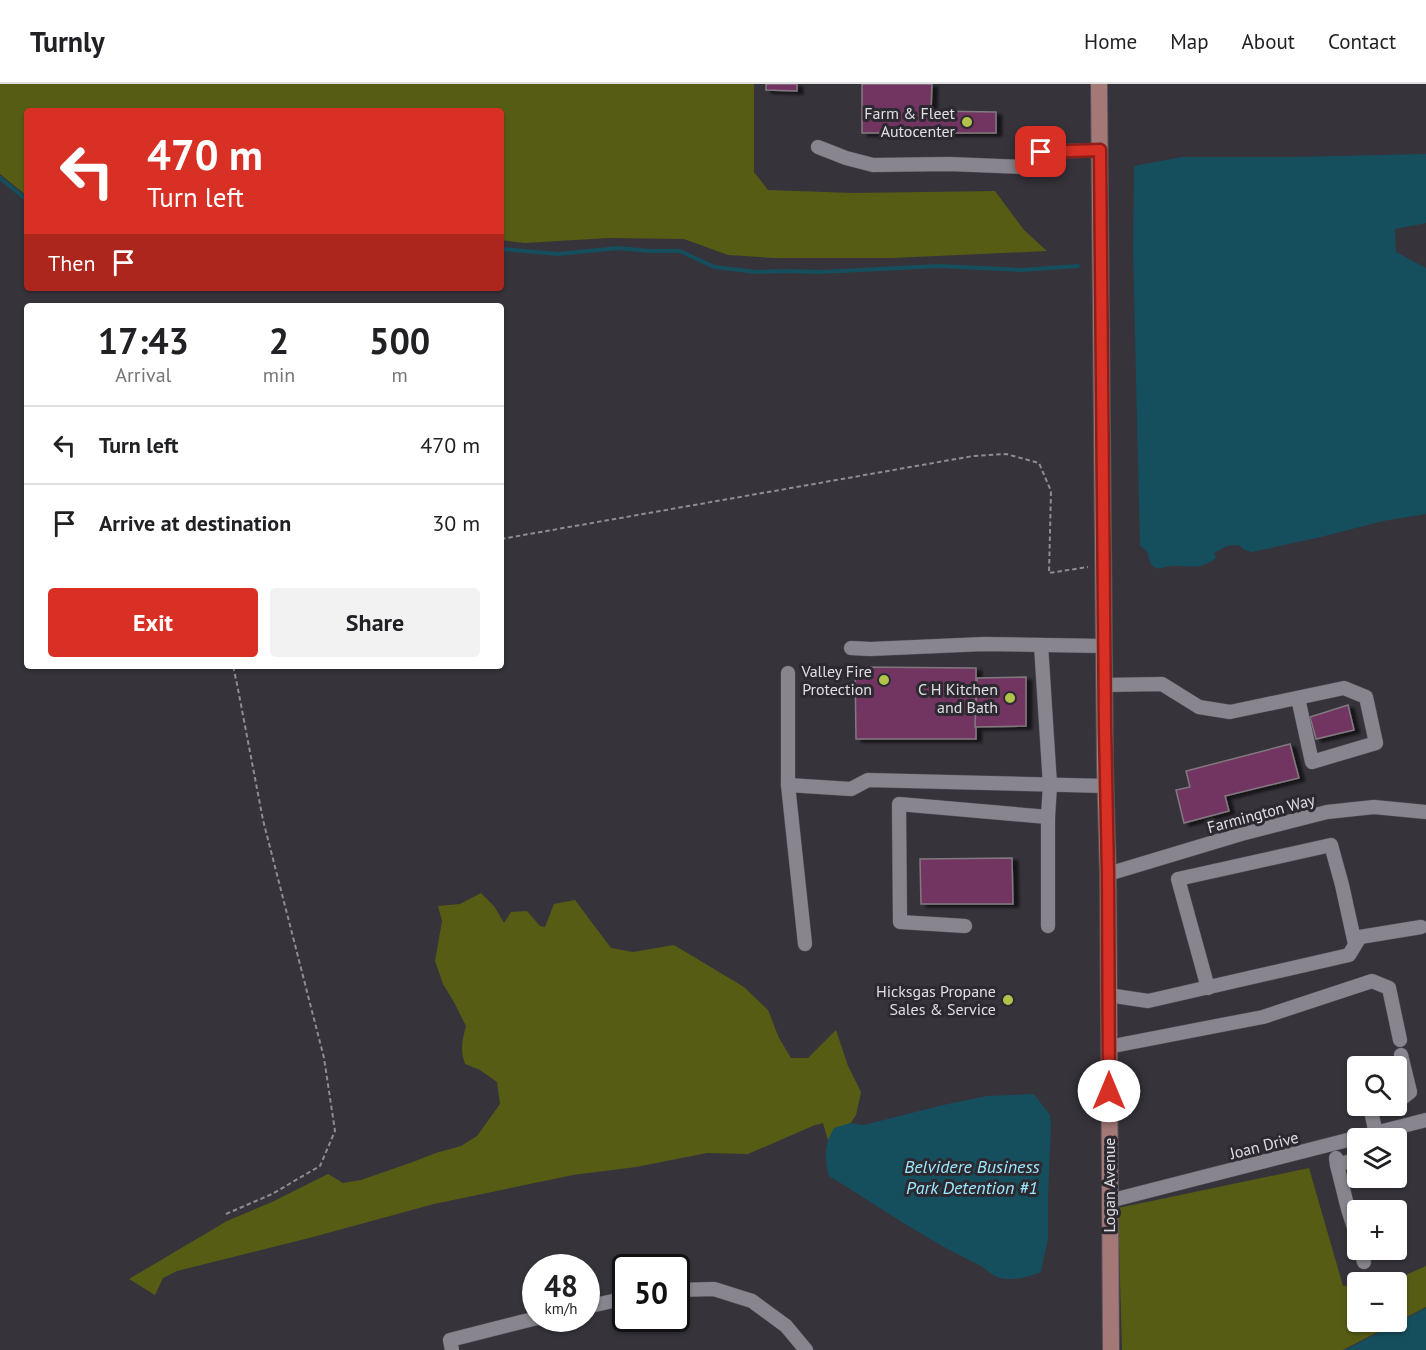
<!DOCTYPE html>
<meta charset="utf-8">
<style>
body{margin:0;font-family:"PT Sans",sans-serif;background:#f2f2f2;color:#202124;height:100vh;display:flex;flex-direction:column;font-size:22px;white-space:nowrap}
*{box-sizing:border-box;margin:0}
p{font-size:20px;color:#757577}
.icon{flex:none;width:33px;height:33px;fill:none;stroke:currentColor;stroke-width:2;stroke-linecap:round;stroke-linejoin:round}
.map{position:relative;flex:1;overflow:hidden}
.side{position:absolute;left:24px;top:219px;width:480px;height:366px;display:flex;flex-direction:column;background:#fff;border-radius:6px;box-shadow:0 2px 4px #0004}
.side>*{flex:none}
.banner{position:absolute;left:24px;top:24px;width:480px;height:183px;border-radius:6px;box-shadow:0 2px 4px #0004;background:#d93025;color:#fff;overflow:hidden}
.controls{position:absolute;left:1347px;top:972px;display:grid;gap:12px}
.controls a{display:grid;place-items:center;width:60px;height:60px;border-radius:6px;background:#fff;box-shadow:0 2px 4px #0004;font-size:30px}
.speed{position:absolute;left:522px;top:1170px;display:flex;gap:12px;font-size:30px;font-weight:700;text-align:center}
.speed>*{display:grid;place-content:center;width:78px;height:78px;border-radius:50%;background:#fff;box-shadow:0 2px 4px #0004;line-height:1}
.speed small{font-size:15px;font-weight:400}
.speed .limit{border:3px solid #111;border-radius:9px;background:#fff;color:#111}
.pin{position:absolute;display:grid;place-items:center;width:51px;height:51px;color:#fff;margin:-26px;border-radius:12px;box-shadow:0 3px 9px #0006}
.me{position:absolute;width:66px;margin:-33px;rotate:0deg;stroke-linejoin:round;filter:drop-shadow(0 0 4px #0008)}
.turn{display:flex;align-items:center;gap:21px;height:126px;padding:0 24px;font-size:27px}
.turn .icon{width:78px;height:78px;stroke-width:2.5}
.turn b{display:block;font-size:42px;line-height:51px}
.then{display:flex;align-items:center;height:57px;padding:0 24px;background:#0003;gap:12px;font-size:22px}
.eta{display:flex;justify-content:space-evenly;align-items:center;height:102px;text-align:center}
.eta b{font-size:36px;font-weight:700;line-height:42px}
.button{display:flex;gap:12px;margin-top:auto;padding:12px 24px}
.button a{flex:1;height:69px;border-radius:6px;background:#d93025;color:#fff;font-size:24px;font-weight:700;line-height:69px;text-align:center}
.button a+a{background:#f2f2f2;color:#202124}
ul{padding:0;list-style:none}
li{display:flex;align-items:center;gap:18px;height:78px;padding:0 24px;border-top:2px solid #e0e0e0}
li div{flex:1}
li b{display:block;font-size:22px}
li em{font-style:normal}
header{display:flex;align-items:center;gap:36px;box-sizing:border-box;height:84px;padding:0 30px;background:#fff;border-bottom:2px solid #e0e0e0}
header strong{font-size:28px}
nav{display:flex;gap:33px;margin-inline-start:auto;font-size:21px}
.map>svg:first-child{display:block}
.green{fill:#575c15}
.water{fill:#154f5e}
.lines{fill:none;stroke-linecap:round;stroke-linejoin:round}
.stream{stroke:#154f5e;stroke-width:4}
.building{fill:#723562;stroke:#82797f;stroke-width:1.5;filter:url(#shadow)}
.minor-casing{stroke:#545258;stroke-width:15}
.major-casing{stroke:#545258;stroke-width:18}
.path{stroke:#8f8c93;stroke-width:2;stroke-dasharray:4.5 3;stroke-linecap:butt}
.minor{stroke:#89858e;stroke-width:14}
.major{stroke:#a47877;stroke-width:16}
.route-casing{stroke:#8d1f18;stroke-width:15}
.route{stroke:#d93025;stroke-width:10}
.poi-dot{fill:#b3c24b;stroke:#2c2930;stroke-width:2}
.labels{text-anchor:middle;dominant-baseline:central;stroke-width:6;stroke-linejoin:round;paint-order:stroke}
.poi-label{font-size:16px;fill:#e0dee3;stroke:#2c2930;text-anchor:end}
.street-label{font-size:16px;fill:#e0dee3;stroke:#2c2930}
.water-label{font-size:18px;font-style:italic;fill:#9de8ff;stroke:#2c2930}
</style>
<header>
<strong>Turnly</strong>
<nav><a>Home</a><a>Map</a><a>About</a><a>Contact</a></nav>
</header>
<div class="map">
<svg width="1426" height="1266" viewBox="0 0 1426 1266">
<defs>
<filter id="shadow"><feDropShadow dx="5.5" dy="3" stdDeviation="1.5" flood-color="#0009"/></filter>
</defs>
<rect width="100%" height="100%" fill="#36333b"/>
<g class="green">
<path d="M 0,0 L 754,0 L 754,88 L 768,106 L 853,109 L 995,107 L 1024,146 L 1047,167 L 892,174 L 774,174 L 728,171 L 684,155 L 609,154 L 525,159 L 501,156 L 501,27 L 27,27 L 27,112 L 0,90 Z"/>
<path d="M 481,809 L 494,822 L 504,839 L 511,828 L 527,827 L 540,842 L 545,843 L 554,820 L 575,816 L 611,864 L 633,868 L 674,861 L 744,903 L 768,926 L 779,954 L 791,974 L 808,974 L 836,946 L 848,982 L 861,1008 L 856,1031 L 850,1040 L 828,1056 L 823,1039 L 815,1041 L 748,1070 L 707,1069 L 636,1083 L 573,1091 L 434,1120 L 313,1153 L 177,1187 L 163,1194 L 155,1211 L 129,1195 L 227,1137 L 272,1118 L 328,1090 L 343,1099 L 361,1096 L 410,1079 L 436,1069 L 461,1062 L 477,1052 L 500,1020 L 497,998 L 480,986 L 465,980 C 460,966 462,957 466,942 L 455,920 L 443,900 L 435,877 L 442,837 L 438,822 L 460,820 Z"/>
<path d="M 1309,1084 L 1343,1202 L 1357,1200 L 1358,1238 L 1396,1238 L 1396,1198 L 1369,1198 L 1399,1194 L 1426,1182 L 1426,1223 L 1343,1266 L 1122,1266 L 1118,1124 Z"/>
</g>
<g class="water">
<path d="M 1426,70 L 1426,139 L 1395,145 L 1396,168 L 1426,184 L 1426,430 L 1383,437 L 1321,453 L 1252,468 L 1245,466 L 1239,461 L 1227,462 L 1214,469 L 1216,474 C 1198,488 1188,480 1170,482 C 1165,482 1161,486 1156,484 C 1148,480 1150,474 1147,468 C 1145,465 1142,464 1140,461 L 1133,167 L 1134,82 L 1182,73 L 1293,73 Z"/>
<path d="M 1034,1010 L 1050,1031 L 1051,1041 L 1048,1111 L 1048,1154 L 1041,1188 C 1028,1193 1015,1197 1000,1194 C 990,1191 986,1184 977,1180 C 925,1155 878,1122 829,1092 C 824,1073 824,1061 834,1044 L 850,1039 L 864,1041 L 943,1021 L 987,1012 Z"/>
<path d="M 1426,1224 L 1426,1266 L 1345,1266 Z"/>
</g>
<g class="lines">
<g class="stream">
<path d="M 0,94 L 27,116"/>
<path d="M 501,165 L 558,170 L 618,164 L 650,167 L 680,167 L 714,183 L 757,188 L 785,187 L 821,188 L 938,182 L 1021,186 L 1078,182"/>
</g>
</g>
<g class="building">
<path d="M 766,0 L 797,0 L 797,7 L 766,6 Z"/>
<path d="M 862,0 L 932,0 L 931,27 L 996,28 L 996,49 L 862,49 Z"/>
<path d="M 855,583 L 976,584 L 976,655 L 856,655 Z"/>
<path d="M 1026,593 L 1026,642 L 975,643 L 977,594 Z"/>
<path d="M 1348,621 L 1354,646 L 1316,655 L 1310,633 Z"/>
<path d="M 1290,660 L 1299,694 L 1225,712 L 1229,727 L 1184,739 L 1176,706 L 1190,703 L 1186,687 Z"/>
<path d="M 1012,774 L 1013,820 L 921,820 L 920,775 Z"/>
</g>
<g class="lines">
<g class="minor-casing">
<g id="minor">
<path d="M 818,63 L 846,74 L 873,81 L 949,80 L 1046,84"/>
<path d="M 1041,68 L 1100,66"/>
<path d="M 851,564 L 870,565 L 984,560 L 1104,562"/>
<path d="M 788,589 L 788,701 L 805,860"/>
<path d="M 1104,601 L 1162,600 L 1199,623 L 1230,628 L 1344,604 L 1366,613 L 1376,659 L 1312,678 L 1298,614"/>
<path d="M 788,701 L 851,705 L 868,696 L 1105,702"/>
<path d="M 1048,733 L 1048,842"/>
<path d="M 1108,790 L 1241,750 L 1327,728 L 1374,723 L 1426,728"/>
<path d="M 965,842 L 900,838 L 899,720 L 1048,733 L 1050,701 L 1041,561"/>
<path d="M 1208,904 L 1178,795 L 1331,761 L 1342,801 L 1355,860"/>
<path d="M 1108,911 L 1148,917 L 1349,871 L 1360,853 L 1421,843"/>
<path d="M 1108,963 L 1263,933 L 1372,897 L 1389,904 L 1400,956"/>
<path d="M 1396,1019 L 1410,1008 L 1401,971"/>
<path d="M 1377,1054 L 1371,1027 L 1387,1022"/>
<path d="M 1336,1074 L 1337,1081 L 1358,1075"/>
<path d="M 1337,1081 L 1348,1125 L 1358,1156"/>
<path d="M 1109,1117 L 1426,1036"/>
<path d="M 1360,1166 L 1364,1178"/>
<path d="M 676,1206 L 714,1205 L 752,1217 L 786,1242 L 806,1266"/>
<path d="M 586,1223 L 626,1214"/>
<path d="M 452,1266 L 450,1256 L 537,1234"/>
</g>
</g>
<g class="major-casing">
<path id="major" d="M 1099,0 L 1105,683 L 1108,790 L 1111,1266"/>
</g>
<g class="path">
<path d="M 501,455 L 973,372 L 1006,370 L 1039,379 L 1051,407 L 1049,489 L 1088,483"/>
<path d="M 226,1130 L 272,1110 L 320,1082 L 335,1047 L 324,974 L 263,736 L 237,600 L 233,582"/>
</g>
<use href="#minor" class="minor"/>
<use href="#major" class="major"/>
</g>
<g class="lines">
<g class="route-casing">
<path id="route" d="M 1041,68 L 1100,66 L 1105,642 L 1108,790 L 1109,1007"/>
</g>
<use href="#route" class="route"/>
</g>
<g class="poi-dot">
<circle cx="967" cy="38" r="6"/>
<circle cx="884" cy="596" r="6"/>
<circle cx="1010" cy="614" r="6"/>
<circle cx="1008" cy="916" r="6"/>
</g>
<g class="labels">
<g class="poi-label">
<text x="955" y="29">Farm &amp; Fleet<tspan x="955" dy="18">Autocenter</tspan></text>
<text x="872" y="587">Valley Fire<tspan x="872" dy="18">Protection</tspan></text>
<text x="998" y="605">C H Kitchen<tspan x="998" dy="18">and Bath</tspan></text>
<text x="996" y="907">Hicksgas Propane<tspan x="996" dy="18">Sales &amp; Service</tspan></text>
</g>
<g class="street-label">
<text transform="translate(1261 729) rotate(-15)">Farmington Way</text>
<text transform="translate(1264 1061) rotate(-14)">Joan Drive</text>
<text transform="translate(1109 1101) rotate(-90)">Logan Avenue</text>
</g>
<g class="water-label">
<text x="972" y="1082">Belvidere Business<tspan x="972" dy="21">Park Detention #1</tspan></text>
</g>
</g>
</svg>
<div class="controls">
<a><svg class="icon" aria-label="search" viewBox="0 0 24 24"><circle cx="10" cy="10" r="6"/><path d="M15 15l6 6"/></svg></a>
<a><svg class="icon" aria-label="layers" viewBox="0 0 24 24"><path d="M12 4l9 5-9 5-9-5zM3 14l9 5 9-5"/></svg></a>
<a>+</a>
<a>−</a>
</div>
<div class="speed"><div>48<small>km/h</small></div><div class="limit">50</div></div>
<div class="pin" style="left:1041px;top:68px;background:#d93025"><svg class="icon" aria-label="arrive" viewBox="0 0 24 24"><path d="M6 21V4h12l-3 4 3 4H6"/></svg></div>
<svg class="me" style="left:1109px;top:1007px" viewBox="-20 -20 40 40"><circle r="19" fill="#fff"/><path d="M0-13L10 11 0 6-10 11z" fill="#d93025"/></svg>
<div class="banner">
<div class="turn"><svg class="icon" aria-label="left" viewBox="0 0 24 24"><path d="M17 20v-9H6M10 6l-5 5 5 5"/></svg><div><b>470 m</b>Turn left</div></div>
<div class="then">Then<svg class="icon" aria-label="arrive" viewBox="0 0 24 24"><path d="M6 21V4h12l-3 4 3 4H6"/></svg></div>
</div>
<section class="side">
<div class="eta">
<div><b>17:43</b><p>Arrival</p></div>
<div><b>2</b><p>min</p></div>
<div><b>500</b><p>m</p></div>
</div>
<ul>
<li><svg class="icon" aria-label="left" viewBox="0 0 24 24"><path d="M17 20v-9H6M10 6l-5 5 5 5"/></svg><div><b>Turn left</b></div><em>470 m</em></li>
<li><svg class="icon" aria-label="arrive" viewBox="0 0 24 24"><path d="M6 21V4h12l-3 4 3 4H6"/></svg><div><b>Arrive at destination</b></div><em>30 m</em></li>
</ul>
<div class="button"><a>Exit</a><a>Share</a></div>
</section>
</div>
